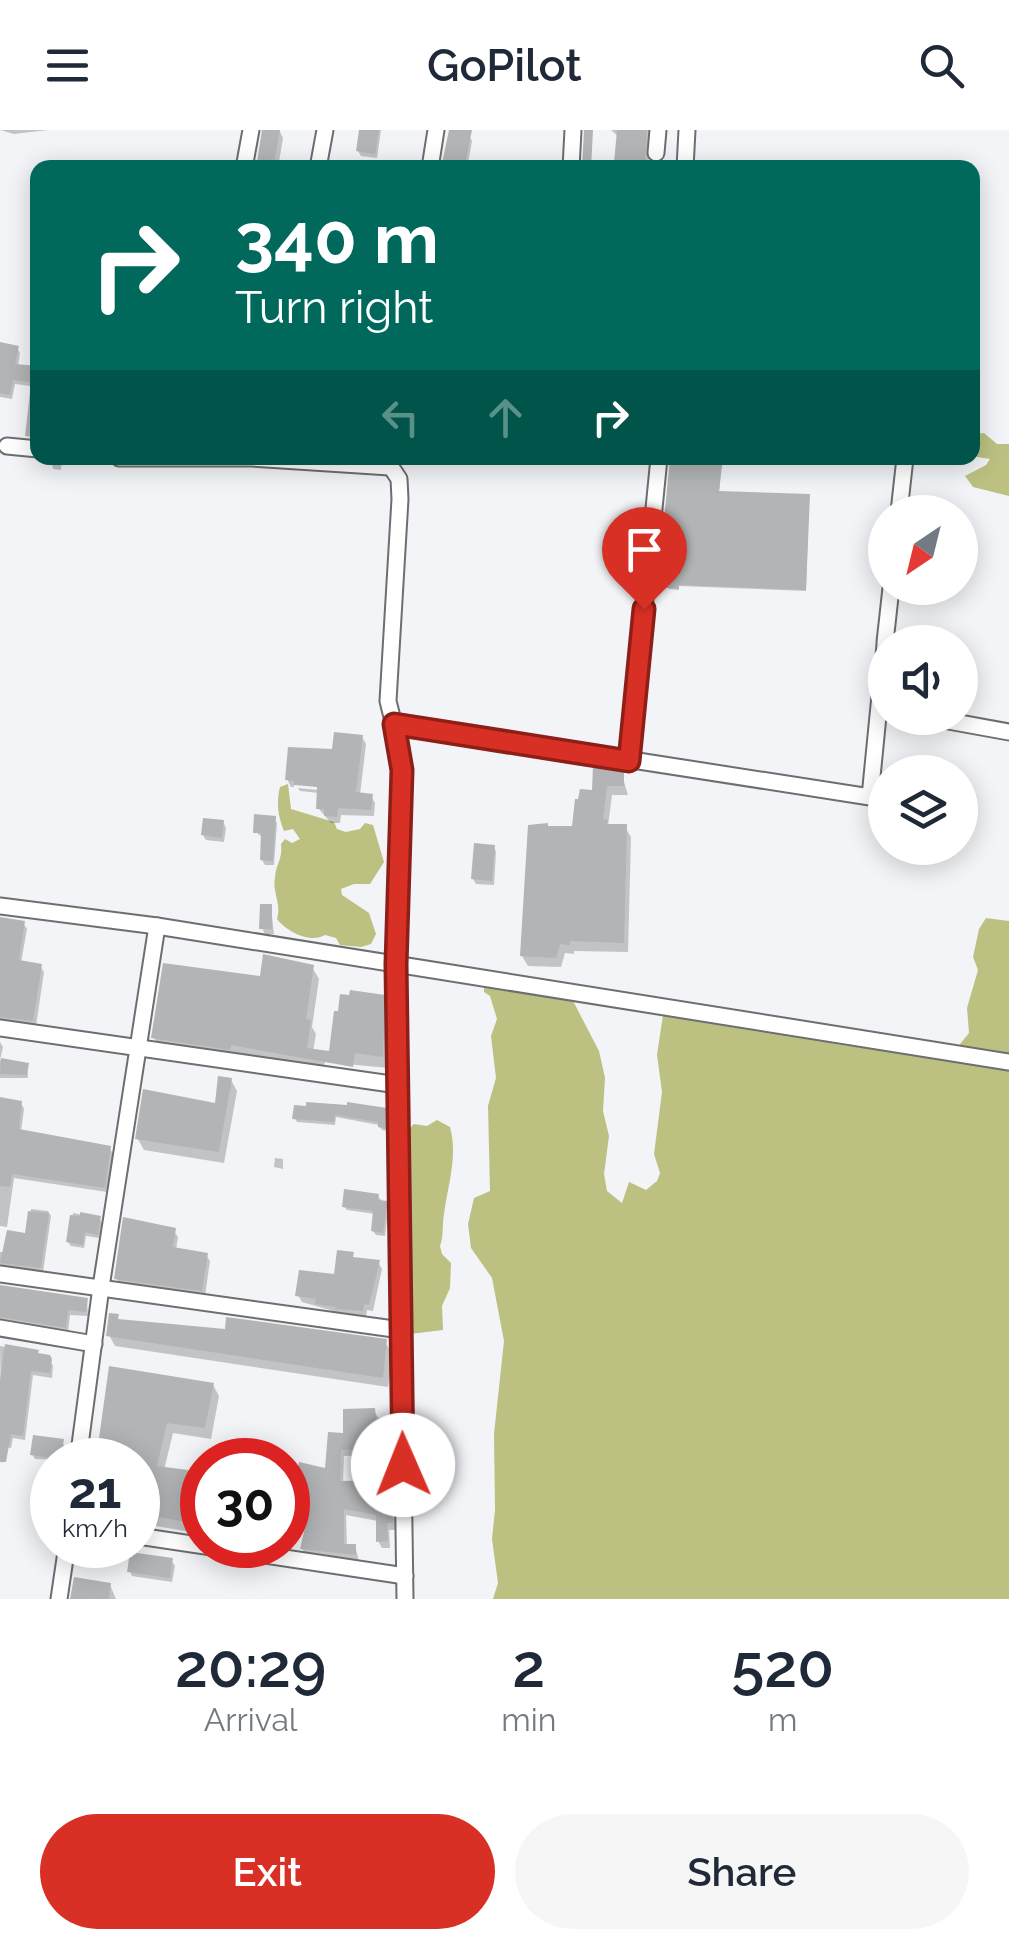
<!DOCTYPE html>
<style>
body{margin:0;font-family:Raleway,sans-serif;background:#f6f6f7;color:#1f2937;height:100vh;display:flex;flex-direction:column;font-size:38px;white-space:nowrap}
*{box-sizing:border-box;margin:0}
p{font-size:32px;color:#747a83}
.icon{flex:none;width:55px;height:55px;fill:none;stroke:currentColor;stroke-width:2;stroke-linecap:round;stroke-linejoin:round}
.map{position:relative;height:1469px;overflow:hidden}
.details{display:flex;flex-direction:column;background:#fff;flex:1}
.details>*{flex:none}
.top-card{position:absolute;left:30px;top:30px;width:950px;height:305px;border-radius:20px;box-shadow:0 5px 25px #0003;background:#00695c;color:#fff;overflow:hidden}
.needle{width:65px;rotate:215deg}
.tools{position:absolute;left:868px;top:365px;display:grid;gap:20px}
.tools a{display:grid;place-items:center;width:110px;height:110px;border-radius:50%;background:#fff;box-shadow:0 5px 25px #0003;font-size:50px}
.speed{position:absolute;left:30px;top:1308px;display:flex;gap:20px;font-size:50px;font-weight:700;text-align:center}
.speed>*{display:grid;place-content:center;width:130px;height:130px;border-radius:50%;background:#fff;box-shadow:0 5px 25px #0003;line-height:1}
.speed small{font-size:25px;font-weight:400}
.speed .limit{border:15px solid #d22;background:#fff;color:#111}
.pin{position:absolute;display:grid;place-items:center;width:85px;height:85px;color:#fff;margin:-102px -42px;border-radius:50% 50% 50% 0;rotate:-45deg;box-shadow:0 0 10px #0007}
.pin .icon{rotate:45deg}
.me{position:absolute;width:110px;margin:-55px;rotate:359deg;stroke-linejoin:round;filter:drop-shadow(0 0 8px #0008)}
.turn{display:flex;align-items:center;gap:35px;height:210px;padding:0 40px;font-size:45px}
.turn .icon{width:130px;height:130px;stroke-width:2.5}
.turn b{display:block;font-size:70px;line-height:85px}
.lanes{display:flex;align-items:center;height:95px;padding:0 40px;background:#0003;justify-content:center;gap:50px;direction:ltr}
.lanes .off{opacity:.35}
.eta{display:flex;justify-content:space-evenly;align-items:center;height:170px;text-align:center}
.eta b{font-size:60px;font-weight:600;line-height:70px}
.cta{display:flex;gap:20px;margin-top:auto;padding:20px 40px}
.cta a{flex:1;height:115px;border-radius:60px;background:#d93025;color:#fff;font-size:40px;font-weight:600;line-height:115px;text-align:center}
.cta a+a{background:#f6f6f7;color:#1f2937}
header{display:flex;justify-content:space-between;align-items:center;height:130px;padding:0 40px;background:#fff;font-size:45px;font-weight:600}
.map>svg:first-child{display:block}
.forest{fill:#bcc182}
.shadow{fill:#0003}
.building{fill:#b2b4b6}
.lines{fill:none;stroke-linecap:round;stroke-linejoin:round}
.minor-casing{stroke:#6c6e70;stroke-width:19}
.minor{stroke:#fff;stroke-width:15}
.route-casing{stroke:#8d1f18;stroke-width:25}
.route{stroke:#d93025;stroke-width:18}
</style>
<header><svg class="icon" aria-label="menu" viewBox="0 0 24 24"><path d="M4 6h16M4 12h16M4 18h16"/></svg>GoPilot<svg class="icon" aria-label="search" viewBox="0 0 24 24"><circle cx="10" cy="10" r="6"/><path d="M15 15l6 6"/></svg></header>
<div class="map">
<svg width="1009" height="1469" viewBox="0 0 1009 1469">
<rect width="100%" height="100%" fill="#f2f4f7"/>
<g class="forest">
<path d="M 984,303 L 997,314 L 1009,314 L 1009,366 L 973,357 L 965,346 L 986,335 L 990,329 L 977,327 L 973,323 L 975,304 Z"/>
<path d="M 288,654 L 291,679 L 334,692 L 337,699 L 346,702 L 360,699 L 365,693 L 373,695 L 384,732 L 370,754 L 354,754 L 341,759 L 342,765 L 369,783 L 376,804 L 371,814 L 361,817 L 340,815 L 336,808 L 325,805 C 310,814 286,801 277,789 C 282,775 272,762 275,747 C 276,734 283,728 281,714 L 285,709 L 292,713 L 300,709 L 293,699 L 284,701 C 278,686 276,673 280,657 Z"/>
<path d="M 986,788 L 1009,791 L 1009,1469 L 493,1469 L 498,1453 L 492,1409 L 495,1380 L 494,1304 L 504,1211 L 492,1148 L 471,1118 L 468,1094 L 474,1068 L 490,1061 L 488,976 L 496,948 L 491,906 L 497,889 L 490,866 L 484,862 L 484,853 L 571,867 L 599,921 L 605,948 L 603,981 L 609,1006 L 604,1044 L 607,1061 L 622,1073 L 629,1052 L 646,1060 L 657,1051 L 660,1043 L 654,1024 L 662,962 L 657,925 L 663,885 L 671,882 L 842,915 L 908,924 L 956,919 L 969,903 L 967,878 L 978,840 L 973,827 L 979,799 Z"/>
<path d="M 437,990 L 450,997 C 458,1026 448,1054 444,1084 C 442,1095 444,1105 440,1116 L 442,1124 L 451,1133 L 450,1158 L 442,1176 L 443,1200 L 410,1204 L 406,1201 L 409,1171 L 403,1137 L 409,1129 L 403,1048 L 409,1030 L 404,1025 L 403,1004 L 414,994 L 427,996 Z"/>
</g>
<g class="shadow">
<path d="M 0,0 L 48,0 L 14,4 Z"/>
<path d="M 264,0 L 279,0 L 283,8 L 278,38 L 258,38 Z"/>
<path d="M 361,0 L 381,0 L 377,28 L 361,26 L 358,21 Z"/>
<path d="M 611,0 L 655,0 L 650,7 L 648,37 L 653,38 L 616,38 L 619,7 Z"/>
<path d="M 469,5 L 472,11 L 467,38 L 446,37 Z"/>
<path d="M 489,32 L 537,38 L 488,38 Z"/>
<path d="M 0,215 L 17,218 L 20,223 L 18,237 L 38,239 L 38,257 L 15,254 L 12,269 L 0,267 Z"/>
<path d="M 51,328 L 62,328 L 61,340 L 53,339 Z"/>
<path d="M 672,328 L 722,328 L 719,363 L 809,368 L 806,461 L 679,456 L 679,460 L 669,459 L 669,454 L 662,453 Z"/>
<path d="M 362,607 L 366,614 L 360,665 L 371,666 L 375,673 L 374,686 L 341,685 L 340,693 L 331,693 L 318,678 L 319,663 L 300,661 L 298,658 L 329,661 L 330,656 L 294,652 L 294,657 L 291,657 L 287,649 Z"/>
<path d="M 621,642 L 628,665 L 612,665 L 608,696 L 625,697 L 631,707 L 628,822 L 574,821 L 574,824 L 565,823 L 561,837 L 528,836 L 522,826 L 548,698 L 574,699 L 595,663 Z"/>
<path d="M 274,688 L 277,693 L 274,735 L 265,735 L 262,730 L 263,708 L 256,702 Z"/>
<path d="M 223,692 L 226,698 L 224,712 L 206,710 L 203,705 Z"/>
<path d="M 494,717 L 496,722 L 494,755 L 476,754 L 473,749 Z"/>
<path d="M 271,777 L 274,804 L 265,804 L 262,798 Z"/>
<path d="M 0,790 L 23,793 L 27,799 L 21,833 L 40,836 L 44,842 L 36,896 L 0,895 Z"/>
<path d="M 312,837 L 319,849 L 312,897 L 316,904 L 313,921 L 332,924 L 352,868 L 383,867 L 390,879 L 389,938 L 325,932 L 324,935 L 360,941 L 359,948 L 160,920 L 154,908 L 262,849 Z"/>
<path d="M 0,912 L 3,917 L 0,930 L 27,935 L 28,948 L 0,948 Z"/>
<path d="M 231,950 L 237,961 L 224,1033 L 144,1020 L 138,1009 L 217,976 Z"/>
<path d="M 0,970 L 21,973 L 24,979 L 21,1002 L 110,1019 L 113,1024 L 107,1062 L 14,1048 L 7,1097 L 0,1096 Z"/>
<path d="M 385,980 L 388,1001 L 382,1000 L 379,995 L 336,987 L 335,995 L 297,992 L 295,988 Z"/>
<path d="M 275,1028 L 283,1029 L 283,1039 L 274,1037 Z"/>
<path d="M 377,1066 L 389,1077 L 385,1106 L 376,1105 L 373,1101 L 375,1084 L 347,1080 L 344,1076 Z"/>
<path d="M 31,1079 L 48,1081 L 51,1086 L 43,1142 L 0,1138 L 0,1122 L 6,1122 L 27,1106 Z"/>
<path d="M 73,1083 L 99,1088 L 102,1093 L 99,1108 L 86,1106 L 84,1118 L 71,1116 L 68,1112 Z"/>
<path d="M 174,1101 L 178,1107 L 176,1120 L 206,1125 L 210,1131 L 205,1166 L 120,1155 L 116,1148 Z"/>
<path d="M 352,1125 L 355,1130 L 378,1132 L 382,1139 L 373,1181 L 367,1180 L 366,1187 L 358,1186 L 358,1188 L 302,1172 L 298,1165 L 336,1147 Z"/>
<path d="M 0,1158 L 87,1170 L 88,1186 L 70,1185 L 68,1202 L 0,1192 Z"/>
<path d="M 117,1187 L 120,1192 L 385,1212 L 393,1225 L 388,1257 L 115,1216 L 109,1205 Z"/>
<path d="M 0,1216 L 37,1222 L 40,1226 L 48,1227 L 53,1236 L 52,1248 L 33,1245 L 25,1310 L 13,1308 L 11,1318 L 5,1317 L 2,1335 Z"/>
<path d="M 213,1255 L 219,1266 L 211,1309 L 173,1303 L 164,1340 L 186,1343 L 192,1357 L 202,1359 L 202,1404 L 138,1393 L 138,1330 L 99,1330 Z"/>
<path d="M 374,1281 L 385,1298 L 385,1305 L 378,1305 L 379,1325 L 344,1326 L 343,1354 L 385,1353 L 389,1360 L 388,1377 L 395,1385 L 395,1400 L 389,1400 L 390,1418 L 382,1418 L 378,1411 L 378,1391 L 346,1385 L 347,1417 L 355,1416 L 359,1431 L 306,1426 L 302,1418 L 311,1381 L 296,1378 L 292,1370 L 327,1342 L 346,1305 Z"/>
<path d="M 62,1312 L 65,1317 L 63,1330 L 35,1329 L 32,1324 Z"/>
<path d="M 172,1431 L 175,1436 L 172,1452 L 132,1446 L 130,1441 Z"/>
<path d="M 110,1455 L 116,1469 L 73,1469 Z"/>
</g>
<g class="building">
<path d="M 262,0 L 280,0 L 273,38 L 256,38 Z"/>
<path d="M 359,0 L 379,0 L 375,24 L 356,21 Z"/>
<path d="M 449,0 L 472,0 L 464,38 L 441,38 Z"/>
<path d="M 584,0 L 593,0 L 591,38 L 582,38 Z"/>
<path d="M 617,0 L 647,0 L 645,38 L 614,33 Z"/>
<path d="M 0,212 L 19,216 L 15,234 L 38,236 L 38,253 L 13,250 L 10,265 L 0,263 Z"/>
<path d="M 30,262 L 38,262 L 38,308 L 25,306 Z"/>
<path d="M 670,328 L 723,328 L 719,361 L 810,364 L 806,460 L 679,455 L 679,459 L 666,458 L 666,453 L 658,452 Z"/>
<path d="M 334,602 L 363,605 L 356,662 L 373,664 L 371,680 L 338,678 L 337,687 L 324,686 L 324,679 L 316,679 L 317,657 L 294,655 L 294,651 L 285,650 L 288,617 L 332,619 Z"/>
<path d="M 593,635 L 624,641 L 624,656 L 607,656 L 603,689 L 608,690 L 607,694 L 627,694 L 624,813 L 570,811 L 570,815 L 560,814 L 556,828 L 520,826 L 528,695 L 548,693 L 548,696 L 572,696 L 575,669 L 578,669 L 580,659 L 592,660 Z"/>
<path d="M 254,684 L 276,686 L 273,731 L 260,730 L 261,703 L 253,703 Z"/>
<path d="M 203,688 L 224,690 L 222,708 L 201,705 Z"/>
<path d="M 474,713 L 495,715 L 492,751 L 471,749 Z"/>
<path d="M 260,774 L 272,774 L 272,799 L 259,799 Z"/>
<path d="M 0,787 L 25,791 L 19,830 L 42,834 L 33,891 L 0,887 Z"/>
<path d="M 263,824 L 314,835 L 306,889 L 311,890 L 307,918 L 329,921 L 334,881 L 338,881 L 340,864 L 349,865 L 350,860 L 385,865 L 383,927 L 355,923 L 353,937 L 231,915 L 230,920 L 151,908 L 163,833 L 260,846 Z"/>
<path d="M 1,928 L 29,933 L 27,945 L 0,944 Z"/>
<path d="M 218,946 L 232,948 L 219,1022 L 135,1009 L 143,959 L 215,973 Z"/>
<path d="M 0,967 L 22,971 L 19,999 L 111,1016 L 105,1058 L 12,1044 L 10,1057 L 0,1056 Z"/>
<path d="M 306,972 L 347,975 L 347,972 L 387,978 L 387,999 L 378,997 L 378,992 L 335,985 L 334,992 L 292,989 L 294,975 L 306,976 Z"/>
<path d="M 344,1059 L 379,1064 L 378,1070 L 388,1071 L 383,1103 L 371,1101 L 373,1081 L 342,1077 Z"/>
<path d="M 28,1081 L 49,1083 L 41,1138 L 0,1133 L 7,1100 L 25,1103 Z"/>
<path d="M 80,1082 L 101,1086 L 98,1105 L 85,1102 L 83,1115 L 66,1112 L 70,1085 L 80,1086 Z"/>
<path d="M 123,1087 L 176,1098 L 173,1117 L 208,1123 L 202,1161 L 114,1149 Z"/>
<path d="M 337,1120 L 354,1122 L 353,1127 L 380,1130 L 369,1175 L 364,1174 L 363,1181 L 335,1179 L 336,1177 L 315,1174 L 316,1169 L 295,1166 L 299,1140 L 334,1144 Z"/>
<path d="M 0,1155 L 88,1168 L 86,1182 L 68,1180 L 66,1198 L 0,1187 Z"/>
<path d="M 109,1183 L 119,1184 L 118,1189 L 225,1199 L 226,1187 L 387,1209 L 383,1248 L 106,1206 Z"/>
<path d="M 5,1214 L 39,1220 L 38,1223 L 50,1225 L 52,1229 L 50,1243 L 31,1241 L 23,1306 L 11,1304 L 6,1332 L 0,1332 L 0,1250 Z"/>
<path d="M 109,1236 L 214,1253 L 205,1298 L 167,1293 L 157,1336 L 188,1340 L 186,1354 L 202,1356 L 202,1395 L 138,1383 L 138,1330 L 96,1330 Z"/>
<path d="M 375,1278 L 376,1288 L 382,1288 L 382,1299 L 376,1299 L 376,1319 L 341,1320 L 340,1351 L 386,1350 L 385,1374 L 392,1375 L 393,1393 L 387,1393 L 388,1411 L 376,1412 L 376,1385 L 344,1379 L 344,1414 L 356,1414 L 356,1425 L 300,1419 L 310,1376 L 290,1371 L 299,1332 L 325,1338 L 328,1302 L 343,1303 L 343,1279 Z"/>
<path d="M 33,1305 L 64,1309 L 61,1329 L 30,1325 Z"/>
<path d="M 130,1422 L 173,1428 L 170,1448 L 127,1442 Z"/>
<path d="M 74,1447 L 111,1453 L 109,1469 L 70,1469 Z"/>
</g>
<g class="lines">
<g class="minor-casing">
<g id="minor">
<path d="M 656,23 L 658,0"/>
<path d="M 244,38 L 251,0"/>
<path d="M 318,38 L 325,0"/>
<path d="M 430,38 L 436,0"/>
<path d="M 571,38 L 573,0"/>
<path d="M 685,38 L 687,0"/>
<path d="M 7,316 L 38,319"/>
<path d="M 119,328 L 251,328 L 390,337"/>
<path d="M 385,328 L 399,349 L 400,369 L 388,571 L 401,623 L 401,640 L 396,835 L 405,1469"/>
<path d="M 899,382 L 905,328"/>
<path d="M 885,512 L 891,458"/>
<path d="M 932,588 L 1009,602"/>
<path d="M 394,593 L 870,667 L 885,515"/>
<path d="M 629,631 L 659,328"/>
<path d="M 0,776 L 157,796 L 1009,932"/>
<path d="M 0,898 L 398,955"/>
<path d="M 0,1144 L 401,1200"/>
<path d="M 0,1198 L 94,1214"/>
<path d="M 78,1330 L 101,1157 L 157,796"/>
<path d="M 138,1406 L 405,1446"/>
<path d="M 59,1469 L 67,1415"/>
</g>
</g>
<use href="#minor" class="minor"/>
</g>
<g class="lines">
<g class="route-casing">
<path id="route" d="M 403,1335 L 396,834 L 402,640 L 394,594 L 629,631 L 644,479"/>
</g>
<use href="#route" class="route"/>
</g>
</svg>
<div class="tools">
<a><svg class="needle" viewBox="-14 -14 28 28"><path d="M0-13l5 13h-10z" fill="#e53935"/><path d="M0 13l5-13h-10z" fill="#747a83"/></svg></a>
<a><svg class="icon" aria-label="sound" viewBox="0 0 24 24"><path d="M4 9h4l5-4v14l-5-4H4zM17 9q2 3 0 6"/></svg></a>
<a><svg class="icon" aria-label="layers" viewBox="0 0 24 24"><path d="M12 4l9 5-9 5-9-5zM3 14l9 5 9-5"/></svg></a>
</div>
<div class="speed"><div>21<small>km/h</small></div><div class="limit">30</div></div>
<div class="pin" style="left:644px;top:479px;background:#d93025"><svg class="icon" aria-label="arrive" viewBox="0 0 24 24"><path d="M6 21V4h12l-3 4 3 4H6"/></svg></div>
<svg class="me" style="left:403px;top:1335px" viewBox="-20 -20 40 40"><circle r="19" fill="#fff"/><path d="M0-13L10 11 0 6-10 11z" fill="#d93025"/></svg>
<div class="top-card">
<div class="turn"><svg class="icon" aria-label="right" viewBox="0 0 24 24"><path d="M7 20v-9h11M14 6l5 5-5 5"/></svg><div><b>340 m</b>Turn right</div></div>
<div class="lanes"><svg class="icon off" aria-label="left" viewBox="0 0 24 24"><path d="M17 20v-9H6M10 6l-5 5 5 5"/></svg><svg class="icon off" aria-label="ahead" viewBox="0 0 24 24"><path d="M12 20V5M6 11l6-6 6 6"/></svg><svg class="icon" aria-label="right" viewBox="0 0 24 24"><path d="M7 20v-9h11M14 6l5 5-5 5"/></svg></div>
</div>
</div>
<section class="details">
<div class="eta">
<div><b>20:29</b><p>Arrival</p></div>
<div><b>2</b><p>min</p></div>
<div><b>520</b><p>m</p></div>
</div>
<div class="cta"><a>Exit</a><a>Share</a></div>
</section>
